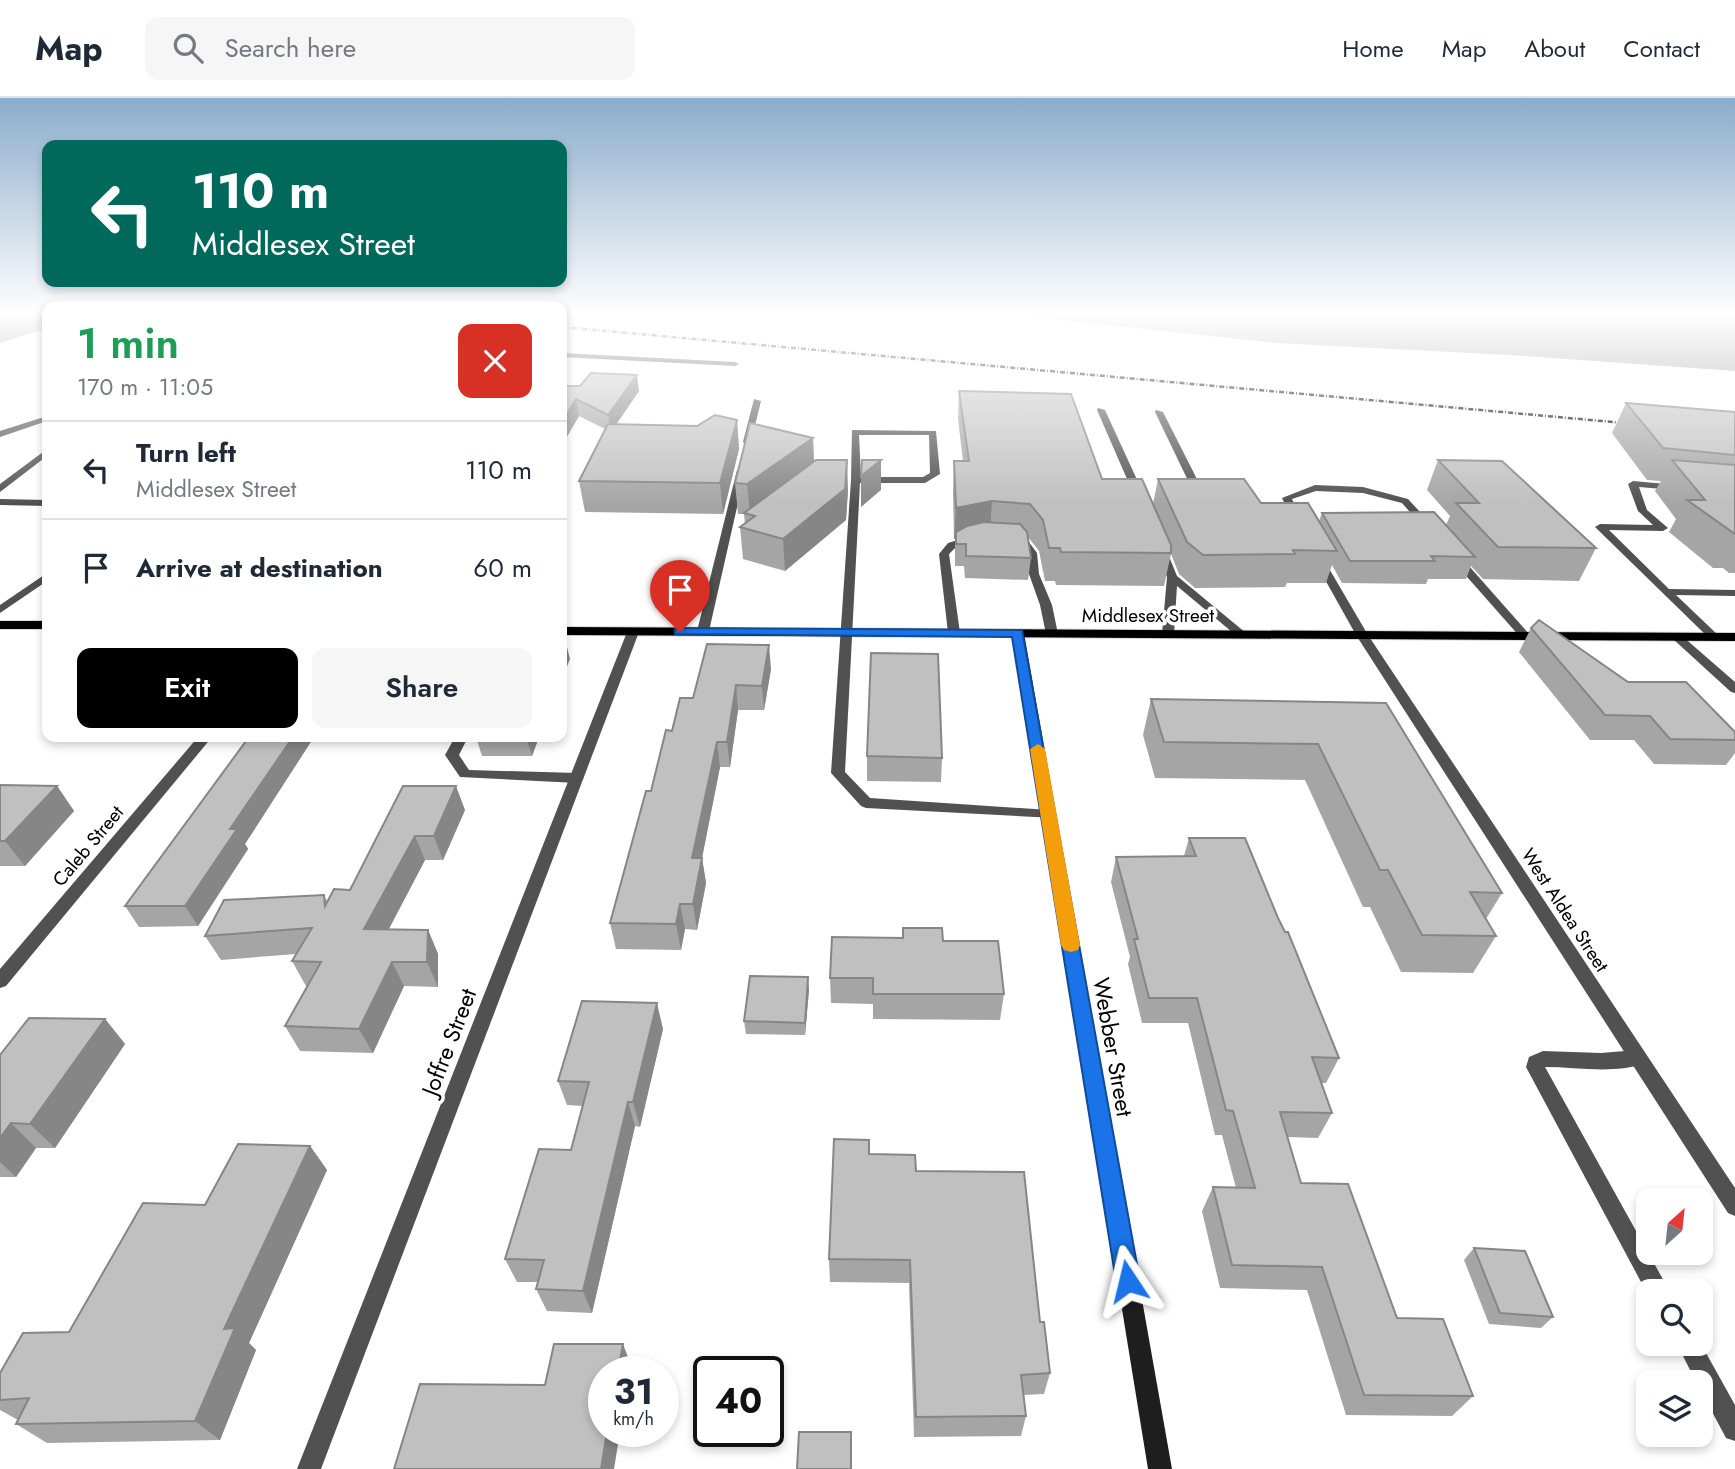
<!DOCTYPE html>
<meta charset="utf-8">
<style>
body{margin:0;font-family:Jost,sans-serif;background:#f6f6f7;color:#1f2937;height:100vh;display:flex;flex-direction:column;font-size:26px;white-space:nowrap}
*{box-sizing:border-box;margin:0}
p{font-size:23px;color:#747a83}
.icon{flex:none;width:38px;height:38px;fill:none;stroke:currentColor;stroke-width:2;stroke-linecap:round;stroke-linejoin:round}
.map{position:relative;flex:1;overflow:hidden}
.sheet{position:absolute;left:42px;top:203px;width:525px;height:441px;display:flex;flex-direction:column;background:#fff;border-radius:14px;box-shadow:0 4px 10px #0003}
.sheet>*{flex:none}
.banner{position:absolute;left:42px;top:42px;width:525px;height:147px;border-radius:14px;box-shadow:0 4px 10px #0003;background:#00695c;color:#fff;overflow:hidden}
.needle{width:46px;rotate:27deg}
.buttons{position:absolute;left:1636px;top:1090px;display:grid;gap:14px}
.buttons a{display:grid;place-items:center;width:77px;height:77px;border-radius:14px;background:#fff;box-shadow:0 4px 10px #0003;font-size:35px}
.speed{position:absolute;left:588px;top:1258px;display:flex;gap:14px;font-size:35px;font-weight:700;text-align:center}
.speed>*{display:grid;place-content:center;width:91px;height:91px;border-radius:50%;background:#fff;box-shadow:0 4px 10px #0003;line-height:1}
.speed small{font-size:18px;font-weight:400}
.speed .limit{border:4px solid #111;border-radius:10px;background:#fff;color:#111}
.pin{position:absolute;display:grid;place-items:center;width:60px;height:60px;color:#fff;margin:-72px -30px;border-radius:50% 50% 50% 0;rotate:-45deg;box-shadow:0 0 7px #0007}
.pin .icon{rotate:45deg}
.me{position:absolute;width:77px;margin:-38px;rotate:350deg;stroke-linejoin:round;filter:drop-shadow(0 0 5px #0008)}
.turn{display:flex;align-items:center;gap:24px;height:147px;padding:0 35px;font-size:32px}
.turn .icon{width:91px;height:91px;stroke-width:2.5}
.turn b{display:block;font-size:49px;line-height:60px}
.round{display:grid;place-items:center;flex:none;width:74px;height:74px;border-radius:14px;background:#f6f6f7}
.headline{display:flex;align-items:center;justify-content:space-between;height:119px;padding:0 35px}
h1{font-size:42px;font-weight:600;line-height:52px;color:#1e9e55}
.button{display:flex;gap:14px;margin-top:auto;padding:14px 35px}
.button a{flex:1;height:80px;border-radius:14px;background:#000;color:#fff;font-size:28px;font-weight:600;line-height:80px;text-align:center}
.button a+a{background:#f6f6f7;color:#1f2937}
ul{padding:0;list-style:none}
li{display:flex;align-items:center;gap:21px;height:98px;padding:0 35px;border-top:2px solid #e0e1e3}
li div{flex:1}
li b{display:block;font-size:26px}
li em{font-style:normal}
header{display:flex;align-items:center;gap:42px;box-sizing:border-box;height:98px;padding:0 35px;background:#fff;border-bottom:2px solid #e0e1e3}
header strong{font-size:33px}
nav{display:flex;gap:38px;margin-inline-start:auto;font-size:24px}
.search{width:490px;height:63px;background:#f6f6f7;display:flex;align-items:center;gap:18px;box-sizing:border-box;padding:0 24px;border-radius:14px;color:#747a83;font-size:26px}
.map>svg:first-child{display:block}
.water{fill:#9f9f9f}
.lines{fill:none;stroke-linecap:round;stroke-linejoin:round}
.primary-casing{stroke:#dbdbdb;stroke-width:2}
.lane{fill:#515151;fill-rule:evenodd}
.street{fill:#515151;fill-rule:evenodd}
.secondary{fill:#1e1e1e;fill-rule:evenodd}
.primary{fill:#000;fill-rule:evenodd}
.rail{stroke:#000;stroke-width:2.5;stroke-dasharray:5 2 1 2;stroke-linecap:butt}
.wall{fill:#a5a5a5}
.shaded-wall{fill:#868686}
.building{fill:#c0c0c0;stroke:#868686;stroke-width:2}
.route{fill:#1a73e8;stroke:#114b97;stroke-width:2}
.slow{fill:#f59e0b}
.labels{text-anchor:middle;dominant-baseline:central;stroke-width:7;stroke-linejoin:round;paint-order:stroke}
.street-label{font-size:19px;fill:#000;stroke:#fff}
.near-street-label{font-size:23px;fill:#000;stroke:#fff}
</style>
<header>
<strong>Map</strong>
<div class="search"><svg class="icon" aria-label="search" viewBox="0 0 24 24"><circle cx="10" cy="10" r="6"/><path d="M15 15l6 6"/></svg>Search here</div>
<nav><a>Home</a><a>Map</a><a>About</a><a>Contact</a></nav>
</header>
<div class="map">
<svg width="1735" height="1371" viewBox="0 0 1735 1371">
<rect width="100%" height="100%" fill="#fff"/>
<path class="water" d="M 994,215 L 1735,215 L 1735,273 L 1510,257 L 1277,245 Z"/>
<g class="lines">
<g class="primary-casing">
<g id="primary">
<rect x="0" y="523" width="47" height="8"/>
<path d="M 562,529 L 1735,535 L 1735,543 L 562,537 Z"/>
</g>
</g>
<g class="lane">
<path d="M 1098,310 L 1105,312 L 1144,397 L 1142,399 L 1134,397 L 1097,312 Z"/>
<path d="M 1156,312 L 1163,314 L 1204,395 L 1202,397 L 1194,395 L 1155,314 Z"/>
<path d="M 852,332 L 936,333 L 940,376 L 925,385 L 860,385 L 845,674 L 870,700 L 1049,712 L 1056,717 L 1054,720 L 866,710 L 861,708 L 831,675 L 851,382 ZM 859,337 L 929,337 L 930,375 L 923,379 L 861,379 Z"/>
<path d="M 47,351 L 47,358 L 0,394 L 0,386 Z"/>
<path d="M 1633,383 L 1677,387 L 1677,391 L 1674,392 L 1639,389 L 1647,412 L 1668,430 L 1663,433 L 1609,432 L 1669,491 L 1735,492 L 1735,498 L 1676,497 L 1719,538 L 1719,542 L 1711,542 L 1595,429 L 1600,426 L 1653,427 L 1638,413 L 1628,386 Z"/>
<path d="M 1315,387 L 1363,389 L 1408,401 L 1432,427 L 1423,429 L 1402,405 L 1363,395 L 1316,393 L 1292,401 L 1302,423 L 1294,425 L 1282,400 Z"/>
<path d="M 0,401 L 47,402 L 47,408 L 0,407 Z"/>
<path d="M 974,437 L 979,440 L 978,442 L 956,449 L 949,456 L 960,535 L 954,538 L 948,535 L 939,456 L 948,445 Z"/>
<path d="M 1022,439 L 1026,440 L 1037,455 L 1039,476 L 1052,507 L 1058,536 L 1056,538 L 1048,538 L 1046,536 L 1040,507 L 1029,476 L 1027,455 L 1019,445 L 1010,442 Z"/>
<path d="M 1161,448 L 1166,451 L 1177,478 L 1246,535 L 1246,539 L 1238,539 L 1177,488 L 1174,536 L 1172,538 L 1164,538 L 1162,536 L 1167,479 L 1156,451 Z"/>
<path d="M 1457,458 L 1461,459 L 1529,536 L 1529,540 L 1521,540 L 1453,463 L 1452,461 Z"/>
<path d="M 1319,459 L 1324,462 L 1368,537 L 1366,539 L 1362,540 L 1356,537 L 1314,462 Z"/>
<path d="M 47,475 L 47,483 L 0,515 L 0,507 Z"/>
<path d="M 455,639 L 468,639 L 459,657 L 469,672 L 577,675 L 584,680 L 577,685 L 460,679 L 445,657 Z"/>
<path d="M 1637,952 L 1643,954 L 1646,960 L 1643,966 C 1613,976 1576,969 1545,969 L 1670,1194 L 1648,1194 L 1648,1197 L 1526,969 L 1529,959 L 1543,953 L 1601,955 Z"/>
<path d="M 1677,1246 L 1701,1246 L 1735,1307 L 1735,1343 L 1726,1340 L 1701,1293 L 1701,1284 L 1696,1284 Z"/>
</g>
<g class="street">
<path d="M 562,255 L 735,264 L 739,266 L 735,268 L 562,259 Z"/>
<path d="M 754,301 L 761,303 L 751,344 L 747,347 L 743,344 Z"/>
<path d="M 47,318 L 47,323 L 0,339 L 0,333 Z"/>
<path d="M 737,372 L 745,374 L 709,533 L 703,536 L 697,533 Z"/>
<path d="M 633,531 L 639,534 L 321,1371 L 297,1371 L 627,534 Z"/>
<path d="M 1362,534 L 1368,537 L 1735,1090 L 1735,1118 L 1728,1115 L 1356,537 Z"/>
<path d="M 1677,535 L 1681,537 L 1735,584 L 1735,595 L 1731,594 L 1673,541 L 1673,537 Z"/>
<path d="M 198,639 L 212,639 L 6,888 L 0,890 L 0,871 Z"/>
</g>
<path class="secondary" d="M 1018,532 L 1024,535 L 1172,1371 L 1148,1371 L 1012,535 Z"/>
<use href="#primary" class="primary"/>
<path class="rail" d="M 562,229 L 1635,326"/>
</g>
<g class="wall">
<path d="M 562,288 L 639,293 L 616,326 L 697,328 L 737,322 L 739,351 L 723,416 L 585,414 L 579,383 L 605,331 L 579,318 L 562,347 Z"/>
<path d="M 959,293 L 1102,381 L 1153,406 L 1158,381 L 1261,405 L 1319,423 L 1322,415 L 1446,427 L 1450,418 L 1427,392 L 1438,362 L 1596,450 L 1579,483 L 1483,481 L 1471,468 L 1466,481 L 1428,481 L 1426,486 L 1342,485 L 1332,467 L 1326,485 L 1287,485 L 1285,489 L 1195,490 L 1179,476 L 1171,456 L 1164,488 L 1056,487 L 1055,483 L 1045,483 L 1039,453 L 1028,439 L 1031,460 L 1028,482 L 965,480 L 964,468 L 955,468 L 955,441 L 954,441 L 953,393 L 954,363 L 963,363 L 958,321 Z"/>
<path d="M 1626,305 L 1735,314 L 1735,475 L 1729,475 L 1723,470 L 1713,470 L 1669,434 L 1676,421 L 1655,393 L 1661,383 L 1647,382 L 1612,335 Z"/>
<path d="M 813,340 L 814,363 L 848,392 L 846,422 L 785,473 L 743,461 L 740,429 L 745,426 L 744,416 L 738,416 L 735,385 Z"/>
<path d="M 1531,530 L 1628,584 L 1735,634 L 1735,655 L 1726,667 L 1654,666 L 1634,642 L 1590,642 L 1519,554 Z"/>
<path d="M 771,571 L 764,612 L 738,612 L 730,669 L 720,669 L 702,760 L 706,785 L 697,832 L 685,831 L 681,852 L 616,851 L 610,825 L 651,693 L 672,633 L 693,600 Z"/>
<path d="M 1151,601 L 1386,605 L 1502,795 L 1486,821 L 1496,838 L 1473,875 L 1401,874 L 1370,809 L 1363,809 L 1305,682 L 1155,680 L 1143,637 Z"/>
<path d="M 249,639 L 314,639 L 245,746 L 248,751 L 198,828 L 139,829 L 125,808 Z"/>
<path d="M 476,639 L 539,639 L 532,658 L 482,658 Z"/>
<path d="M 867,658 L 942,660 L 941,684 L 867,683 Z"/>
<path d="M 0,687 L 57,688 L 74,713 L 25,768 L 0,768 Z"/>
<path d="M 403,688 L 465,712 L 443,762 L 425,762 L 389,831 L 428,832 L 438,856 L 438,889 L 404,888 L 373,955 L 300,953 L 285,928 L 308,888 L 306,888 L 292,863 L 296,856 L 221,862 L 205,838 L 324,797 L 327,803 L 350,792 Z"/>
<path d="M 1189,740 L 1278,820 L 1339,960 L 1326,985 L 1322,985 L 1332,1015 L 1318,1040 L 1287,1039 L 1301,1085 L 1397,1220 L 1473,1298 L 1452,1318 L 1346,1317 L 1307,1192 L 1220,1190 L 1202,1113 L 1213,1089 L 1236,1090 L 1222,1037 L 1215,1037 L 1188,925 L 1142,925 L 1128,866 L 1130,859 L 1111,784 L 1116,759 L 1184,758 Z"/>
<path d="M 943,843 L 1004,896 L 1000,922 L 873,921 L 873,906 L 831,905 L 830,880 Z"/>
<path d="M 809,892 L 805,937 L 746,936 L 744,923 Z"/>
<path d="M 105,921 L 125,946 L 55,1050 L 36,1050 L 16,1079 L 0,1079 L 0,957 Z"/>
<path d="M 663,931 L 640,1029 L 635,1028 L 592,1215 L 547,1213 L 536,1191 L 538,1184 L 517,1184 L 505,1161 L 571,1052 L 583,1008 L 567,1007 L 558,983 Z"/>
<path d="M 310,1048 L 327,1072 L 249,1245 L 256,1252 L 220,1342 L 47,1345 L 16,1326 L 18,1322 L 0,1312 L 0,1275 L 69,1234 L 205,1107 Z"/>
<path d="M 869,1056 L 916,1073 L 1040,1224 L 1050,1275 L 1044,1296 L 1024,1297 L 1026,1318 L 1021,1338 L 914,1339 L 909,1185 L 830,1184 L 829,1161 Z"/>
<path d="M 1474,1150 L 1553,1219 L 1541,1230 L 1489,1226 L 1464,1162 Z"/>
</g>
<g class="shaded-wall">
<path d="M 0,215 L 43,215 L 47,224 L 47,230 L 0,245 Z"/>
<path d="M 637,277 L 639,293 L 611,334 L 608,317 Z"/>
<path d="M 576,301 L 579,318 L 562,347 L 562,324 Z"/>
<path d="M 737,322 L 739,351 L 723,416 L 720,385 Z"/>
<path d="M 813,340 L 814,369 L 750,416 L 747,386 Z"/>
<path d="M 847,362 L 848,392 L 846,422 L 785,473 L 783,441 Z"/>
<path d="M 881,362 L 881,392 L 861,409 L 861,378 Z"/>
<path d="M 992,403 L 990,434 L 956,434 L 955,441 L 954,441 L 956,410 Z"/>
<path d="M 564,537 L 570,561 L 562,581 L 562,543 Z"/>
<path d="M 769,547 L 771,571 L 764,612 L 762,588 Z"/>
<path d="M 736,587 L 738,612 L 730,669 L 727,644 Z"/>
<path d="M 293,639 L 314,639 L 245,746 L 248,751 L 198,828 L 185,808 L 230,731 Z"/>
<path d="M 526,639 L 539,639 L 532,658 Z"/>
<path d="M 717,644 L 720,669 L 697,785 L 692,760 Z"/>
<path d="M 57,688 L 74,713 L 25,768 L 5,743 Z"/>
<path d="M 456,688 L 465,712 L 443,762 L 434,738 Z"/>
<path d="M 415,738 L 425,762 L 376,855 L 364,831 Z"/>
<path d="M 702,760 L 706,785 L 697,832 L 693,806 Z"/>
<path d="M 680,806 L 685,831 L 681,852 L 676,826 Z"/>
<path d="M 428,832 L 438,856 L 438,889 L 427,864 Z"/>
<path d="M 392,864 L 404,888 L 373,955 L 359,931 Z"/>
<path d="M 808,879 L 809,892 L 805,937 L 805,925 Z"/>
<path d="M 657,905 L 663,931 L 640,1029 L 633,1004 Z"/>
<path d="M 105,921 L 125,946 L 55,1050 L 30,1026 Z"/>
<path d="M 628,1004 L 635,1028 L 592,1215 L 583,1193 Z"/>
<path d="M 11,1025 L 36,1050 L 16,1079 L 0,1064 L 0,1040 Z"/>
<path d="M 310,1048 L 327,1072 L 249,1245 L 256,1252 L 220,1342 L 195,1323 L 224,1231 Z"/>
<path d="M 623,1246 L 631,1267 L 630,1274 L 618,1274 Z"/>
<path d="M 607,1334 L 620,1334 L 614,1371 L 601,1371 Z"/>
</g>
<g class="building">
<path d="M 591,275 L 637,277 L 608,317 L 576,301 L 562,324 L 562,288 L 580,288 Z"/>
<path d="M 959,293 L 1071,296 L 1102,381 L 1142,381 L 1171,447 L 1171,455 L 1061,454 L 1060,450 L 1049,450 L 1043,422 L 1030,406 L 992,403 L 956,410 L 954,363 L 969,363 Z"/>
<path d="M 1626,305 L 1735,314 L 1735,357 L 1663,350 Z"/>
<path d="M 715,317 L 737,322 L 720,385 L 579,383 L 608,326 L 697,328 Z"/>
<path d="M 750,325 L 813,340 L 747,386 L 735,385 Z"/>
<path d="M 816,362 L 847,362 L 845,391 L 783,441 L 740,429 L 755,418 L 744,415 Z"/>
<path d="M 862,362 L 881,362 L 861,378 Z"/>
<path d="M 1438,362 L 1502,363 L 1596,450 L 1498,449 L 1456,405 L 1479,405 Z"/>
<path d="M 1672,362 L 1735,367 L 1735,436 L 1687,402 L 1705,402 Z"/>
<path d="M 1158,381 L 1244,381 L 1261,405 L 1308,405 L 1337,453 L 1293,452 L 1295,456 L 1203,457 L 1187,444 Z"/>
<path d="M 1434,414 L 1475,459 L 1431,458 L 1435,463 L 1350,463 L 1322,415 Z"/>
<path d="M 984,424 L 1020,426 L 1027,434 L 1031,460 L 966,458 L 966,446 L 956,446 L 956,434 L 967,428 Z"/>
<path d="M 1539,522 L 1628,584 L 1686,584 L 1735,634 L 1735,642 L 1670,641 L 1650,618 L 1605,617 L 1531,530 Z"/>
<path d="M 707,546 L 769,547 L 762,588 L 736,587 L 727,644 L 717,644 L 692,760 L 702,760 L 693,806 L 680,806 L 676,826 L 610,825 L 646,693 L 651,693 L 666,632 L 672,633 L 680,600 L 693,600 Z"/>
<path d="M 871,555 L 938,556 L 942,660 L 867,658 Z"/>
<path d="M 1151,601 L 1386,605 L 1502,795 L 1470,794 L 1496,838 L 1422,837 L 1388,772 L 1380,772 L 1318,646 L 1164,644 Z"/>
<path d="M 249,639 L 293,639 L 230,731 L 237,731 L 185,808 L 125,808 Z"/>
<path d="M 0,687 L 57,688 L 5,743 L 0,743 Z"/>
<path d="M 403,688 L 456,688 L 434,738 L 415,738 L 364,831 L 428,832 L 427,864 L 392,864 L 359,931 L 285,928 L 321,864 L 292,863 L 312,830 L 205,838 L 224,802 L 324,797 L 325,808 L 334,791 L 350,792 Z"/>
<path d="M 1189,740 L 1245,740 L 1278,820 L 1285,834 L 1288,834 L 1339,960 L 1312,959 L 1332,1015 L 1280,1014 L 1301,1085 L 1348,1086 L 1397,1220 L 1443,1221 L 1473,1298 L 1364,1297 L 1322,1169 L 1232,1167 L 1213,1089 L 1255,1090 L 1233,1013 L 1226,1012 L 1197,900 L 1149,900 L 1134,841 L 1138,841 L 1116,759 L 1196,758 Z"/>
<path d="M 903,830 L 942,830 L 943,843 L 998,843 L 1004,896 L 873,896 L 873,880 L 830,880 L 832,839 L 903,840 Z"/>
<path d="M 750,878 L 808,879 L 805,925 L 744,923 Z"/>
<path d="M 582,903 L 657,905 L 633,1004 L 628,1004 L 583,1193 L 536,1191 L 544,1162 L 505,1161 L 539,1051 L 571,1052 L 589,984 L 558,983 Z"/>
<path d="M 29,920 L 105,921 L 30,1026 L 11,1025 L 0,1040 L 0,957 Z"/>
<path d="M 834,1041 L 869,1042 L 869,1056 L 915,1057 L 916,1073 L 1024,1074 L 1040,1224 L 1044,1224 L 1050,1275 L 1021,1277 L 1026,1318 L 916,1319 L 910,1162 L 829,1161 Z"/>
<path d="M 238,1046 L 310,1048 L 224,1231 L 235,1230 L 195,1323 L 16,1326 L 29,1300 L 0,1302 L 0,1275 L 23,1235 L 69,1234 L 143,1105 L 205,1107 Z"/>
<path d="M 1474,1150 L 1525,1153 L 1553,1219 L 1500,1215 Z"/>
<path d="M 554,1246 L 623,1246 L 618,1274 L 604,1274 L 604,1334 L 607,1334 L 601,1371 L 394,1371 L 420,1286 L 545,1287 Z"/>
<path d="M 799,1334 L 851,1334 L 851,1371 L 797,1371 Z"/>
</g>
<linearGradient id="sky" x2="0" y2="1"><stop stop-color="#8baccb"/><stop offset="0.53" stop-color="#fff"/><stop offset="1" stop-color="#fff" stop-opacity="0"/></linearGradient>
<rect width="1735" height="407" fill="url(#sky)"/>
<path class="route" d="M 680,530 L 1022,532 L 1140,1183 L 1137,1192 L 1128,1195 L 1119,1192 L 1116,1183 L 1012,539 L 675,536 L 675,531 Z"/>
<path class="slow" d="M 1038,646 L 1045,651 L 1080,847 L 1078,852 L 1071,854 L 1064,852 L 1061,847 L 1030,651 Z"/>
<g class="labels">
<g class="street-label">
<text x="1148" y="517">Middlesex Street</text>
<text transform="translate(88 748) rotate(-50)">Caleb Street</text>
<text transform="translate(1565 812) rotate(57)">West Aldea Street</text>
</g>
<g class="near-street-label">
<text transform="translate(449 944) rotate(-69)">Joffre Street</text>
<text transform="translate(1113 949) rotate(80)">Webber Street</text>
</g>
</g>
</svg>
<div class="buttons">
<a><svg class="needle" viewBox="-14 -14 28 28"><path d="M0-13l5 13h-10z" fill="#e53935"/><path d="M0 13l5-13h-10z" fill="#747a83"/></svg></a>
<a><svg class="icon" aria-label="search" viewBox="0 0 24 24"><circle cx="10" cy="10" r="6"/><path d="M15 15l6 6"/></svg></a>
<a><svg class="icon" aria-label="layers" viewBox="0 0 24 24"><path d="M12 4l9 5-9 5-9-5zM3 14l9 5 9-5"/></svg></a>
</div>
<div class="speed"><div>31<small>km/h</small></div><div class="limit">40</div></div>
<div class="pin" style="left:680px;top:534px;background:#d93025"><svg class="icon" aria-label="arrive" viewBox="0 0 24 24"><path d="M6 21V4h12l-3 4 3 4H6"/></svg></div>
<svg class="me" style="left:1128px;top:1183px" viewBox="-20 -20 40 40"><path d="M0-17L14 15 0 8-14 15z" fill="#1a73e8" stroke="#fff" stroke-width="4"/></svg>
<div class="banner">
<div class="turn"><svg class="icon" aria-label="left" viewBox="0 0 24 24"><path d="M17 20v-9H6M10 6l-5 5 5 5"/></svg><div><b>110 m</b>Middlesex Street</div></div>
</div>
<section class="sheet">
<div class="headline"><div><h1>1 min</h1><p>170 m · 11:05</p></div><a class="round" style="background:#d93025;color:#fff"><svg class="icon" aria-label="close" viewBox="0 0 24 24"><path d="M6 6l12 12M18 6L6 18"/></svg></a></div>
<ul>
<li><svg class="icon" aria-label="left" viewBox="0 0 24 24"><path d="M17 20v-9H6M10 6l-5 5 5 5"/></svg><div><b>Turn left</b><p>Middlesex Street</p></div><em>110 m</em></li>
<li><svg class="icon" aria-label="arrive" viewBox="0 0 24 24"><path d="M6 21V4h12l-3 4 3 4H6"/></svg><div><b>Arrive at destination</b></div><em>60 m</em></li>
</ul>
<div class="button"><a>Exit</a><a>Share</a></div>
</section>
</div>
